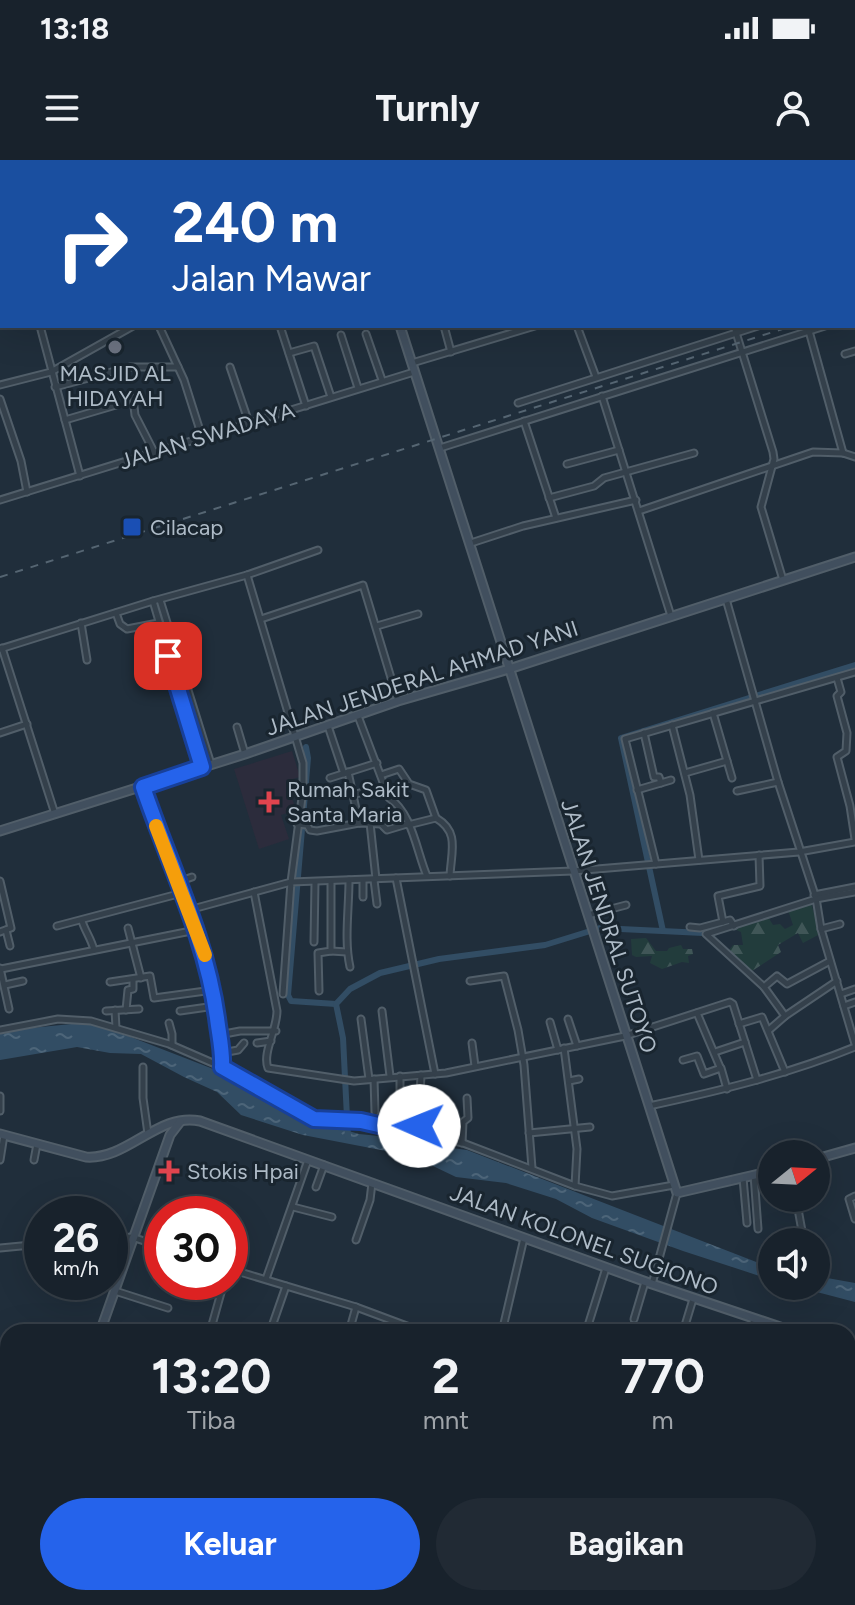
<!DOCTYPE html>
<html lang="id">
<style>
body{margin:0;font-family:Figtree,sans-serif;background:#212a34;color:#f1f3f6;height:100vh;display:flex;flex-direction:column;font-size:30px;white-space:nowrap}
*{box-sizing:border-box;margin:0}
p{font-size:26px;color:#9fa4a9}
.icon{flex:none;width:44px;height:44px;fill:none;stroke:currentColor;stroke-width:2;stroke-linecap:round;stroke-linejoin:round}
.map{position:relative;flex:1;overflow:hidden}
.side{position:absolute;left:0px;top:1164px;width:856px;height:282px;display:flex;flex-direction:column;background:#18222c;border-radius:24px 24px 0 0;box-shadow:0 8px 32px #0002,0 0 0 2px #363f48}
.side>*{flex:none}
.hud{position:absolute;left:0px;top:0px;width:856px;height:168px;box-shadow:0 8px 32px #0002,0 0 0 2px #363f48;background:#1a4fa0;color:#fff;overflow:hidden}
.needle{width:52px;rotate:72deg}
.controls{position:absolute;left:758px;top:980px;display:grid;gap:16px}
.controls a{display:grid;place-items:center;width:72px;height:72px;border-radius:50%;background:#18222c;box-shadow:0 8px 32px #0002,0 0 0 2px #363f48;font-size:40px}
.speed{position:absolute;left:24px;top:1036px;display:flex;gap:16px;font-size:40px;font-weight:700;text-align:center}
.speed>*{display:grid;place-content:center;width:104px;height:104px;border-radius:50%;background:#18222c;box-shadow:0 8px 32px #0002,0 0 0 2px #363f48;line-height:1}
.speed small{font-size:20px;font-weight:400}
.speed .limit{border:12px solid #d22;background:#fff;color:#111}
.pin{position:absolute;display:grid;place-items:center;width:68px;height:68px;color:#fff;margin:-34px;border-radius:16px;box-shadow:0 4px 12px #0006}
.me{position:absolute;width:88px;margin:-44px;rotate:271deg;stroke-linejoin:round;filter:drop-shadow(0 0 6px #0008)}
.turn{display:flex;align-items:center;gap:28px;height:168px;padding:0 40px;font-size:36px}
.turn .icon{width:104px;height:104px;stroke-width:2.5}
.turn b{display:block;font-size:56px;line-height:68px}
.eta{display:flex;justify-content:space-evenly;align-items:center;height:136px;text-align:center}
.eta b{font-size:48px;font-weight:700;line-height:56px}
.cta{display:flex;gap:16px;margin-top:auto;padding:16px 40px}
.cta a{flex:1;height:92px;border-radius:48px;background:#2563eb;color:#fff;font-size:32px;font-weight:700;line-height:92px;text-align:center}
.cta a+a{background:#212a34;color:#f1f3f6}
.status{display:flex;justify-content:space-between;align-items:center;height:56px;padding:0 40px;background:#18222c;direction:ltr}
.status svg{height:22px;fill:currentColor}
header{display:flex;justify-content:space-between;align-items:center;height:104px;padding:0 40px;background:#18222c;font-size:36px;font-weight:700}
.map>svg:first-child{display:block}
.medical{fill:#2c2c3c}
.forest{fill:url(#forest-firs)}
.water{fill:url(#water-ripples)}
.lines{fill:none;stroke-linecap:round;stroke-linejoin:round}
.canal{stroke:#324d64;stroke-width:6}
.street-tunnel{stroke:#354350;stroke-width:5;stroke-dasharray:5 2.5;stroke-linecap:butt}
.street-casing{stroke:#515e69;stroke-width:9}
.secondary-casing{stroke:#515e69;stroke-width:11}
.highway-casing{stroke:#3e4b55;stroke-width:14}
.street{stroke:#34404b;stroke-width:5}
.secondary{stroke:#414f5e;stroke-width:7}
.highway{stroke:#716150;stroke-width:10}
.rail{stroke:#556572;stroke-width:2;stroke-dasharray:8 8;stroke-linecap:butt}
.route-casing{stroke:#184099;stroke-width:20}
.route{stroke:#2563eb;stroke-width:14}
.slow{stroke:#f59e0b;stroke-width:14}
.worship-dot{fill:#6b7280;stroke:#19252f;stroke-width:3}
.transit-dot{fill:#1a4fb4;stroke:#19252f;stroke-width:3}
.health-dot{fill:#e0444e;stroke:#19252f;stroke-width:3}
.labels{text-anchor:middle;dominant-baseline:central;stroke-width:6;stroke-linejoin:round;paint-order:stroke}
.poi-label{font-size:22px;fill:#aebbc7;stroke:#19252f;text-anchor:start}
.street-label{font-size:22px;fill:#aebbc7;stroke:#19252f}
</style>
<div class="status"><b>13:18</b><svg viewBox="0 0 49 12"><path d="M0 12V9h3v3zM5 12V6h3v6zM10 12V3h3v9zM15 12V0h3v12zM26 1h20v11H26zM47 4h2v5h-2z"/></svg></div>
<header><svg class="icon" aria-label="menu" viewBox="0 0 24 24"><path d="M4 6h16M4 12h16M4 18h16"/></svg>Turnly<svg class="icon" aria-label="person" viewBox="0 0 24 24"><circle cx="12" cy="8" r="4"/><path d="M4 21q1-7 8-7t8 7"/></svg></header>
<div class="map">
<svg width="855" height="1445" viewBox="0 0 855 1445">
<defs>
<pattern id="forest-firs" width="22" height="20" patternUnits="userSpaceOnUse" patternTransform="scale(2)"><rect width="22" height="20" fill="#223c3c"/><path d="M5 1l3.5 6h-7zM16 11l3.5 6h-7z" fill="#405657"/></pattern>
<pattern id="water-ripples" width="26" height="14" patternUnits="userSpaceOnUse" patternTransform="scale(2)"><rect width="26" height="14" fill="#324d64"/><path d="M2 4q2-2 4 0t4 0M15 11q2-2 4 0t4 0" fill="none" stroke="#4d6579"/></pattern>
</defs>
<rect width="100%" height="100%" fill="#202e3b"/>
<path class="medical" d="M 292,591 L 300,617 L 293,619 L 297,633 L 291,635 L 296,650 L 281,655 L 289,679 L 259,689 L 234,609 Z"/>
<g class="forest">
<path d="M 811,743 L 820,774 L 803,783 L 798,773 L 778,785 L 781,792 L 752,811 L 727,793 L 733,785 L 743,785 L 741,772 L 732,768 L 768,757 L 773,765 L 780,764 L 785,769 L 793,765 L 788,750 Z"/>
<path d="M 646,778 L 656,791 L 667,791 L 669,788 L 681,785 L 683,789 L 692,789 L 693,794 L 688,796 L 689,803 L 682,802 L 662,809 L 650,803 L 652,796 L 636,797 L 632,795 L 631,779 Z"/>
</g>
<g class="water">
<path d="M 92,862 L 221,912 L 300,957 L 359,974 L 398,978 L 421,984 L 467,990 L 772,1108 L 772,1120 L 683,1091 L 592,1058 L 556,1039 L 506,1023 L 456,1017 L 412,996 L 303,975 L 241,955 L 217,932 L 184,917 L 141,894 L 110,893 L 77,887 L 0,900 L 0,871 Z"/>
<path d="M 816,1116 L 855,1123 L 855,1142 L 794,1126 L 816,1126 Z"/>
</g>
<g class="lines">
<g class="canal">
<path d="M 306,587 L 308,598 L 288,835 L 291,841 L 336,844"/>
<path d="M 663,771 L 621,578 L 855,505"/>
<path d="M 348,977 L 343,878 L 336,844 L 350,829 L 380,813 L 439,799 L 545,785 L 600,768 L 703,773 L 710,771"/>
</g>
<path class="street-tunnel" d="M 633,1172 L 634,1159"/>
<g class="street-casing">
<g id="street">
<path d="M 107,0 L 107,2"/>
<path d="M 126,0 L 126,2"/>
<path d="M 164,0 L 164,2"/>
<path d="M 229,0 L 230,2"/>
<path d="M 287,0 L 288,2"/>
<path d="M 448,0 L 448,2"/>
<path d="M 467,0 L 468,2"/>
<path d="M 523,0 L 524,2"/>
<path d="M 586,0 L 586,2"/>
<path d="M 626,0 L 626,2"/>
<path d="M 680,0 L 681,2"/>
<path d="M 785,0 L 786,2"/>
<path d="M 8,1 L 8,2"/>
<path d="M 413,2 L 416,0"/>
<path d="M 747,2 L 750,1"/>
<path d="M 854,63 L 855,63"/>
<path d="M 854,136 L 855,135"/>
<path d="M 854,156 L 855,156"/>
<path d="M 40,166 L 80,316"/>
<path d="M 159,166 L 184,220 L 202,277"/>
<path d="M 280,166 L 306,246"/>
<path d="M 444,166 L 451,192"/>
<path d="M 577,166 L 596,217"/>
<path d="M 734,166 L 773,292 L 774,299 L 761,347 L 783,420"/>
<path d="M 366,174 L 382,220"/>
<path d="M 341,175 L 358,228"/>
<path d="M 289,193 L 314,186 L 331,237"/>
<path d="M 845,194 L 855,191"/>
<path d="M 412,203 L 535,166"/>
<path d="M 230,207 L 249,263"/>
<path d="M 0,225 L 51,212 L 133,166"/>
<path d="M 55,227 L 130,207 L 178,207"/>
<path d="M 602,236 L 671,456"/>
<path d="M 133,238 L 135,255 L 154,292"/>
<path d="M 0,239 L 21,301 L 27,332"/>
<path d="M 518,243 L 758,166"/>
<path d="M 65,260 L 116,245"/>
<path d="M 524,261 L 556,358"/>
<path d="M 440,288 L 825,166"/>
<path d="M 843,293 L 855,297"/>
<path d="M 567,304 L 619,290"/>
<path d="M 549,338 L 594,326 L 604,318 L 694,293"/>
<path d="M 0,340 L 414,212"/>
<path d="M 639,351 L 813,292 L 843,293 L 809,171"/>
<path d="M 471,383 L 523,366 L 636,340"/>
<path d="M 726,439 L 778,622 L 816,738 L 821,769 L 855,884"/>
<path d="M 160,440 L 211,604"/>
<path d="M 153,441 L 202,607"/>
<path d="M 116,453 L 120,464 L 127,469 L 158,463"/>
<path d="M 261,459 L 363,425 L 398,541"/>
<path d="M 81,463 L 87,500"/>
<path d="M 377,466 L 418,454"/>
<path d="M 2,488 L 55,654"/>
<path d="M 0,489 L 153,441 L 247,415 L 318,390"/>
<path d="M 837,518 L 841,532 L 837,536 L 847,573 L 846,591 L 837,597 L 850,646 L 855,679"/>
<path d="M 713,553 L 732,618"/>
<path d="M 358,556 L 389,638 C 412,652 417,693 427,716"/>
<path d="M 672,565 L 690,635 L 699,700"/>
<path d="M 328,566 L 344,614"/>
<path d="M 237,567 L 245,594"/>
<path d="M 0,573 L 27,564"/>
<path d="M 644,573 L 654,617 L 659,617 L 661,623"/>
<path d="M 348,612 L 359,663"/>
<path d="M 685,613 L 727,601"/>
<path d="M 381,615 L 399,609 L 409,624 L 426,630 L 436,658 L 408,665"/>
<path d="M 330,618 L 377,603"/>
<path d="M 143,627 C 170,704 206,777 217,858 C 219,875 223,891 222,907"/>
<path d="M 637,630 L 671,620"/>
<path d="M 737,631 L 778,622"/>
<path d="M 352,635 L 367,631"/>
<path d="M 436,658 C 460,672 451,692 450,716"/>
<path d="M 370,663 L 376,719"/>
<path d="M 297,664 L 307,665 L 310,670 L 317,671 L 359,663 L 381,664 L 387,670 L 407,664"/>
<path d="M 656,704 L 625,579 L 855,512"/>
<path d="M 396,718 L 435,914"/>
<path d="M 349,720 C 349,749 344,780 350,807"/>
<path d="M 363,720 L 363,737"/>
<path d="M 374,720 L 377,744"/>
<path d="M 0,721 L 11,768 L 0,772"/>
<path d="M 178,722 L 192,717"/>
<path d="M 254,732 L 277,851 C 277,870 262,893 268,908 L 354,921 L 446,913 L 625,876 L 730,842 L 733,844 L 757,920"/>
<path d="M 814,735 L 855,727"/>
<path d="M 189,750 L 291,722 L 303,630 L 303,603 L 247,415"/>
<path d="M 588,755 L 626,745"/>
<path d="M 82,761 C 85,771 91,778 94,790"/>
<path d="M 723,762 L 718,736 L 760,726 L 759,695"/>
<path d="M 57,766 L 182,733"/>
<path d="M 690,767 L 700,768 L 730,760 L 734,766"/>
<path d="M 128,768 L 141,818"/>
<path d="M 821,769 L 840,764"/>
<path d="M 6,770 L 10,786"/>
<path d="M 314,782 L 315,722"/>
<path d="M 331,791 L 347,792"/>
<path d="M 830,801 L 787,824 L 777,816 L 764,827 L 706,774 L 816,739 L 855,732"/>
<path d="M 0,808 L 9,849"/>
<path d="M 1,809 L 196,770"/>
<path d="M 470,821 L 504,816 L 518,870 L 524,905 L 532,1008"/>
<path d="M 110,822 L 150,816 L 154,838 L 213,830"/>
<path d="M 5,825 L 23,821"/>
<path d="M 764,827 L 785,856 L 837,821"/>
<path d="M 319,831 L 318,793 L 331,791 L 331,721"/>
<path d="M 283,834 L 291,722 L 573,711 L 799,692 L 855,682"/>
<path d="M 841,834 L 855,829"/>
<path d="M 844,846 L 855,842"/>
<path d="M 115,850 L 116,868"/>
<path d="M 126,850 L 128,830 L 133,829 L 133,820"/>
<path d="M 106,851 L 139,849"/>
<path d="M 180,851 L 215,846"/>
<path d="M 382,851 L 390,916"/>
<path d="M 697,853 L 720,907"/>
<path d="M 361,859 L 369,919"/>
<path d="M 568,859 L 577,886"/>
<path d="M 550,862 L 558,890"/>
<path d="M 169,863 L 172,874 L 172,885"/>
<path d="M 739,864 L 762,857 L 785,912"/>
<path d="M 0,870 L 58,859 L 91,861 L 169,884 L 222,907 L 314,959 L 374,963 L 463,983 L 575,1026 L 612,1036 L 674,1025"/>
<path d="M 769,870 L 785,856"/>
<path d="M 219,875 L 240,871 L 276,871"/>
<path d="M 257,883 L 271,881"/>
<path d="M 472,883 L 475,906"/>
<path d="M 564,888 L 577,989 L 575,1026"/>
<path d="M 715,892 L 745,882"/>
<path d="M 222,893 L 238,890 L 244,883"/>
<path d="M 683,900 L 697,896 L 704,914 L 721,908 L 727,929"/>
<path d="M 143,907 L 143,938 L 148,974"/>
<path d="M 374,919 L 375,952"/>
<path d="M 569,921 L 579,919"/>
<path d="M 649,946 C 719,931 789,914 855,887"/>
<path d="M 0,951 L 0,936"/>
<path d="M 400,969 L 400,916"/>
<path d="M 529,973 L 590,967"/>
<path d="M 418,974 L 421,915"/>
<path d="M 462,983 L 463,962 L 468,958 L 467,938"/>
<path d="M 0,1000 L 4,975"/>
<path d="M 34,1000 L 37,984"/>
<path d="M 754,1015 L 758,1069"/>
<path d="M 743,1018 L 747,1063"/>
<path d="M 316,1027 L 324,1005"/>
<path d="M 855,1036 L 849,1039 L 855,1059"/>
<path d="M 796,1038 L 804,1082"/>
<path d="M 293,1047 L 332,1057"/>
<path d="M 110,1079 L 132,1077 L 162,1087"/>
<path d="M 356,1080 L 370,1040 L 372,1023"/>
<path d="M 0,1088 L 42,1084"/>
<path d="M 230,1109 L 356,1147 L 423,1172"/>
<path d="M 266,1119 L 308,1000"/>
<path d="M 652,1124 L 677,1033"/>
<path d="M 115,1131 L 168,1148"/>
<path d="M 634,1159 L 645,1122"/>
<path d="M 210,1172 L 224,1122"/>
<path d="M 270,1172 L 286,1126"/>
<path d="M 349,1172 L 356,1147"/>
<path d="M 502,1172 L 524,1078"/>
<path d="M 586,1172 L 606,1108"/>
<path d="M 683,1172 L 693,1139"/>
<path d="M 750,1172 L 754,1159"/>
<path d="M 848,1189 L 855,1192"/>
<path d="M 848,1239 L 855,1212"/>
<path d="M 848,1262 L 855,1264"/>
<path d="M 848,1287 L 855,1289"/>
<path d="M 0,1295 L 8,1293"/>
<path d="M 848,1407 L 855,1409"/>
<path d="M 125,1438 L 126,1445"/>
<path d="M 807,1438 L 830,1441 L 832,1438"/>
<path d="M 400,1441 L 436,1438"/>
<path d="M 617,1445 L 617,1438"/>
<path d="M 683,1445 L 683,1438"/>
<path d="M 796,1445 L 798,1438"/>
</g>
</g>
<g class="secondary-casing">
<g id="secondary">
<path d="M 348,0 L 348,2"/>
<path d="M 216,2 L 223,0"/>
<path d="M 0,69 L 2,68"/>
<path d="M 400,166 L 677,1033 L 772,1011"/>
<path d="M 0,671 L 245,594 L 398,541 L 509,509 L 855,397"/>
<path d="M 0,974 L 86,997 C 128,1000 158,952 200,961 L 652,1124 L 795,1172"/>
<path d="M 816,999 L 855,988"/>
<path d="M 100,1172 L 170,975 L 180,962"/>
<path d="M 4,1445 L 10,1438"/>
<path d="M 742,1445 L 744,1438"/>
</g>
</g>
<g class="highway-casing">
<path id="highway" d="M 25,1438 L 36,1445"/>
</g>
<use href="#street" class="street"/>
<use href="#secondary" class="secondary"/>
<use href="#highway" class="highway"/>
<g class="rail">
<path d="M 854,147 L 855,147"/>
<path d="M 0,417 L 792,166"/>
</g>
</g>
<g class="lines">
<g class="route-casing">
<path id="route" d="M 168,496 L 202,607 L 143,627 C 169,704 206,777 217,858 C 219,875 223,891 222,907 L 314,959 L 361,961 L 418,974 L 419,966"/>
</g>
<use href="#route" class="route"/>
<path class="slow" d="M 156,666 L 205,795"/>
</g>
<circle class="worship-dot" cx="115" cy="187" r="8"/>
<rect class="transit-dot" x="122" y="357" width="20" height="20" rx="4"/>
<g class="health-dot">
<path d="M265 630h8v8h8v8h-8v8h-8v-8h-8v-8h8z"/>
<path d="M165 999h8v8h8v8h-8v8h-8v-8h-8v-8h8z"/>
</g>
<g class="labels">
<g class="poi-label">
<text x="115" y="213" text-anchor="middle">MASJID AL<tspan x="115" dy="25">HIDAYAH</tspan></text>
<text x="150" y="367">Cilacap</text>
<text x="287" y="629">Rumah Sakit<tspan x="287" dy="25">Santa Maria</tspan></text>
<text x="187" y="1011">Stokis Hpai</text>
</g>
<g class="street-label">
<text transform="translate(207 276) rotate(-17)">JALAN SWADAYA</text>
<text transform="translate(422 518) rotate(-18)">JALAN JENDERAL AHMAD YANI</text>
<text transform="translate(609 766) rotate(72)">JALAN JENDRAL SUTOYO</text>
<text transform="translate(584 1080) rotate(20)">JALAN KOLONEL SUGIONO</text>
</g>
</g>
</svg>
<div class="controls">
<a><svg class="needle" viewBox="-14 -14 28 28"><path d="M0-13l5 13h-10z" fill="#e53935"/><path d="M0 13l5-13h-10z" fill="#9fa4a9"/></svg></a>
<a><svg class="icon" aria-label="sound" viewBox="0 0 24 24"><path d="M4 9h4l5-4v14l-5-4H4zM17 9q2 3 0 6"/></svg></a>
</div>
<div class="speed"><div>26<small>km/h</small></div><div class="limit">30</div></div>
<div class="pin" style="left:168px;top:496px;background:#d93025"><svg class="icon" aria-label="arrive" viewBox="0 0 24 24"><path d="M6 21V4h12l-3 4 3 4H6"/></svg></div>
<svg class="me" style="left:419px;top:966px" viewBox="-20 -20 40 40"><circle r="19" fill="#fff"/><path d="M0-13L10 11 0 6-10 11z" fill="#2563eb"/></svg>
<div class="hud">
<div class="turn"><svg class="icon" aria-label="right" viewBox="0 0 24 24"><path d="M7 20v-9h11M14 6l5 5-5 5"/></svg><div><b>240 m</b>Jalan Mawar</div></div>
</div>
<section class="side">
<div class="eta">
<div><b>13:20</b><p>Tiba</p></div>
<div><b>2</b><p>mnt</p></div>
<div><b>770</b><p>m</p></div>
</div>
<div class="cta"><a>Keluar</a><a>Bagikan</a></div>
</section>
</div>
